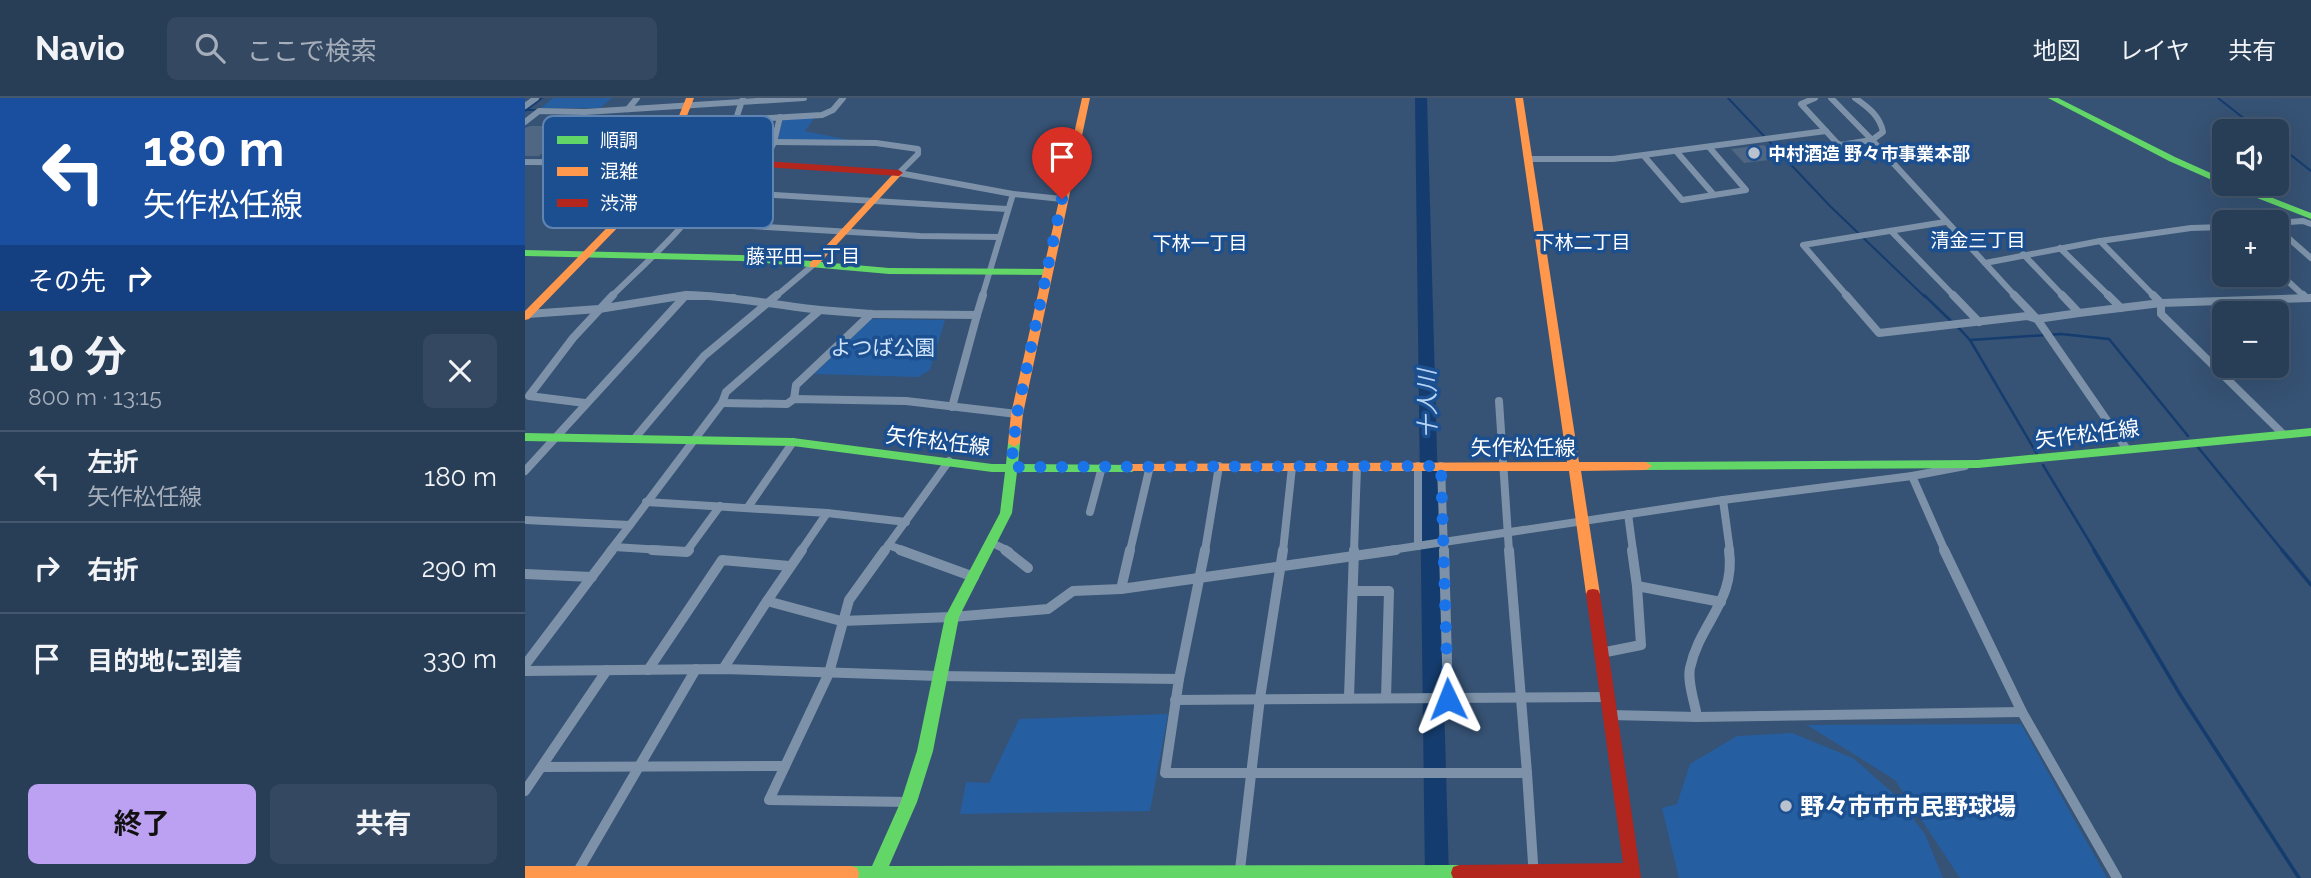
<!DOCTYPE html>
<html lang="ja">
<meta charset="utf-8">
<style>
body{margin:0;font-family:Raleway,"Noto Sans JP",sans-serif;background:#344961;color:#f1f3f6;height:100vh;display:flex;flex-direction:column;font-size:26px;white-space:nowrap}
*{box-sizing:border-box;margin:0}
p{font-size:23px;color:#a5aeba}
.icon{flex:none;width:38px;height:38px;fill:none;stroke:currentColor;stroke-width:2;stroke-linecap:round;stroke-linejoin:round}
.map{position:relative;flex:1;overflow:hidden}
.details{display:flex;flex-direction:column;background:#283e57;width:525px}
.details>*{flex:none}
.top-card{background:#1a4fa0;color:#fff;overflow:hidden}
.buttons{position:absolute;left:1687px;top:21px;display:grid;gap:14px}
.buttons a{display:grid;place-items:center;width:77px;height:77px;border-radius:10px;background:#283e57;box-shadow:0 7px 28px #0002,0 0 0 2px #44576d;font-size:35px}
.pin{position:absolute;display:grid;place-items:center;width:60px;height:60px;color:#fff;margin:-72px -30px;border-radius:50% 50% 50% 0;rotate:-45deg;box-shadow:0 0 7px #0007}
.pin .icon{rotate:45deg}
.me{position:absolute;width:77px;margin:-38px;rotate:358deg;stroke-linejoin:round;filter:drop-shadow(0 0 5px #0008)}
.turn{display:flex;align-items:center;gap:24px;height:147px;padding:0 28px;font-size:32px}
.turn .icon{width:91px;height:91px;stroke-width:2.5}
.turn b{display:block;font-size:49px;line-height:60px}
.then{display:flex;align-items:center;height:66px;padding:0 28px;background:#0003;gap:14px;font-size:26px}
.round{display:grid;place-items:center;flex:none;width:74px;height:74px;border-radius:10px;background:#344961}
.head{display:flex;align-items:center;justify-content:space-between;height:119px;padding:0 28px}
h1{font-size:42px;font-weight:700;line-height:52px}
.action{display:flex;gap:14px;margin-top:auto;padding:14px 28px}
.action a{flex:1;height:80px;border-radius:10px;background:#bca0f2;color:#111;font-size:28px;font-weight:700;line-height:80px;text-align:center}
.action a+a{background:#344961;color:#f1f3f6}
ul{padding:0;list-style:none}
li{display:flex;align-items:center;gap:21px;height:91px;padding:0 28px;border-top:2px solid #44576d}
li div{flex:1}
li b{display:block;font-size:26px}
li em{font-style:normal}
header{display:flex;align-items:center;gap:42px;box-sizing:border-box;height:98px;padding:0 35px;background:#283e57;border-bottom:2px solid #44576d}
header strong{font-size:33px}
nav{display:flex;gap:38px;margin-inline-start:auto;font-size:24px}
.search{width:490px;height:63px;background:#344961;display:flex;align-items:center;gap:18px;box-sizing:border-box;padding:0 24px;border-radius:10px;color:#a5aeba;font-size:26px}
main{display:flex;flex:1;min-height:0}
.map>svg:first-child{display:block}
.green{fill:#265fa1}
.lines{fill:none;stroke-linecap:round;stroke-linejoin:round}
.stream-far2{stroke:#153c6e;stroke-width:2}
.stream-far1{stroke:#153c6e;stroke-width:2.5}
.stream{stroke:#153c6e;stroke-width:3.5}
.river{fill:#153c6e;fill-rule:evenodd}
.building{fill:#506783}
.street-far2{stroke:#7d92a8;stroke-width:6}
.street-far1{stroke:#7d92a8;stroke-width:8}
.street{stroke:#7d92a8;stroke-width:10}
.fast{fill:#63d668;fill-rule:evenodd}
.slow{fill:#ff974d;fill-rule:evenodd}
.jam{fill:#b3261e;fill-rule:evenodd}
.route{stroke:#1a73e8;stroke-width:12;stroke-dasharray:0 21.6}
.poi-dot{fill:#b9c2ce;stroke:#1b4f8f;stroke-width:2.5}
.labels{text-anchor:middle;dominant-baseline:central;stroke-width:7;stroke-linejoin:round;paint-order:stroke}
.far-poi-label{font-size:18px;font-weight:bold;fill:#fff;stroke:#1b4f8f;text-anchor:start}
.far-neighbourhood-label{font-size:19px;fill:#fff;stroke:#1b4f8f}
.park-label{font-size:21px;fill:#cfe3fa;stroke:#1b4f8f}
.street-label{font-size:21px;fill:#fff;stroke:#1b4f8f}
.water-label{font-size:23px;font-style:italic;fill:#b5d3f5;stroke:#1b4f8f}
.near-poi-label{font-size:24px;font-weight:bold;fill:#fff;stroke:#1b4f8f;text-anchor:start}
.key{fill:#1b4f8f;stroke:#5f84b1;stroke-width:2}
.key-label{font-size:19px;fill:#fff}
</style>
<header>
<strong>Navio</strong>
<div class="search"><svg class="icon" aria-label="search" viewBox="0 0 24 24"><circle cx="10" cy="10" r="6"/><path d="M15 15l6 6"/></svg>ここで検索</div>
<nav><a>地図</a><a>レイヤ</a><a>共有</a></nav>
</header>
<main>
<section class="details">
<div class="top-card">
<div class="turn"><svg class="icon" aria-label="left" viewBox="0 0 24 24"><path d="M17 20v-9H6M10 6l-5 5 5 5"/></svg><div><b>180 m</b>矢作松任線</div></div>
<div class="then">その先<svg class="icon" aria-label="right" viewBox="0 0 24 24"><path d="M7 20v-9h11M14 6l5 5-5 5"/></svg></div>
</div>
<div class="head"><div><h1>10 分</h1><p>800 m · 13:15</p></div><a class="round"><svg class="icon" aria-label="close" viewBox="0 0 24 24"><path d="M6 6l12 12M18 6L6 18"/></svg></a></div>
<ul>
<li><svg class="icon" aria-label="left" viewBox="0 0 24 24"><path d="M17 20v-9H6M10 6l-5 5 5 5"/></svg><div><b>左折</b><p>矢作松任線</p></div><em>180 m</em></li>
<li><svg class="icon" aria-label="right" viewBox="0 0 24 24"><path d="M7 20v-9h11M14 6l5 5-5 5"/></svg><div><b>右折</b></div><em>290 m</em></li>
<li><svg class="icon" aria-label="arrive" viewBox="0 0 24 24"><path d="M6 21V4h12l-3 4 3 4H6"/></svg><div><b>目的地に到着</b></div><em>330 m</em></li>
</ul>
<div class="action"><a>終了</a><a>共有</a></div>
</section>
<div class="map">
<svg width="1786" height="780" viewBox="0 0 1786 780">
<rect width="100%" height="100%" fill="#365274"/>
<g class="green">
<path d="M 28,0 L 87,0 L 75,10 L 16,10 Z"/>
<path d="M 290,19 L 280,33 L 333,44 L 252,43 L 258,21 Z"/>
<path d="M 346,221 L 420,222 L 405,272 L 393,279 L 289,276 Z"/>
<path d="M 643,616 L 625,713 L 435,716 L 441,684 L 464,685 L 494,621 Z"/>
<path d="M 1496,626 L 1582,780 L 1435,780 L 1370,682 L 1282,627 Z"/>
<path d="M 1267,635 L 1328,660 L 1369,696 L 1400,736 L 1418,780 L 1154,780 L 1137,710 L 1152,706 L 1165,666 L 1212,638 Z"/>
</g>
<g class="lines">
<g class="stream-far2">
<path d="M 1203,0 L 1305,108 L 1400,199"/>
<path d="M 1693,0 L 1735,33"/>
<path d="M 2,12 L 12,12"/>
<path d="M 0,13 L 17,0"/>
<path d="M 1752,46 L 1786,73"/>
</g>
<g class="stream-far1">
<path d="M 1399,197 L 1427,224"/>
<path d="M 1432,228 L 1445,242 L 1512,356"/>
<path d="M 1445,242 L 1536,236 L 1584,241 L 1663,338"/>
<path d="M 1672,348 L 1758,453"/>
<path d="M 1518,367 L 1570,453"/>
</g>
<g class="stream">
<path d="M 1569,452 L 1656,598 L 1774,780"/>
<path d="M 1757,452 L 1786,487"/>
</g>
<path class="river" d="M 890,0 L 902,0 L 924,780 L 900,780 Z"/>
</g>
<g class="building">
<path d="M 5,28 L 52,28 L 14,58 L 0,58 L 0,30 Z"/>
<path d="M 1239,47 L 1253,61 L 1219,65 L 1206,51 Z"/>
</g>
<g class="lines">
<g class="street-far2">
<path d="M 1290,0 L 1276,6 L 1312,45 L 1315,47 L 1347,42"/>
<path d="M 1306,0 L 1347,42"/>
<path d="M 1330,0 C 1343,9 1355,18 1358,34 L 1347,42 L 1491,199"/>
<path d="M 0,8 L 11,0"/>
<path d="M 103,11 L 112,0"/>
<path d="M 211,22 L 297,17 L 308,12 L 318,0"/>
<path d="M 0,24 L 14,13 L 60,14 L 279,0"/>
<path d="M 249,44 L 351,45 L 393,51 L 393,56 L 374,75"/>
<path d="M 1151,53 L 1189,97"/>
<path d="M 1119,58 L 1157,102 L 1221,92 L 1184,49"/>
<path d="M 1004,61 L 1088,61 L 1301,33"/>
<path d="M 0,64 L 139,65"/>
<path d="M 239,66 L 249,44 L 255,19"/>
<path d="M 374,75 L 488,96 L 457,199"/>
<path d="M 183,93 L 482,111"/>
<path d="M 488,96 L 537,101"/>
<path d="M 158,124 L 395,138 L 474,139"/>
<path d="M 1752,125 L 1778,123 L 1786,126"/>
<path d="M 1752,130 L 1786,160"/>
<path d="M 1366,133 L 1430,199"/>
<path d="M 1575,143 L 1666,130 L 1699,129"/>
<path d="M 1535,150 L 1585,199"/>
<path d="M 1498,156 L 1539,199"/>
<path d="M 1460,165 L 1575,143 L 1630,199"/>
<path d="M 1752,173 L 1780,199"/>
<path d="M 86,199 C 122,163 166,127 189,82 C 203,56 208,27 218,0"/>
<path d="M 150,199 L 209,199"/>
<path d="M 250,199 L 288,167"/>
<path d="M 1323,199 L 1278,147 L 1420,124"/>
</g>
<g class="street-far1">
<path d="M 163,197 C 207,198 250,207 295,212"/>
<path d="M 1321,197 L 1354,235 L 1502,218 L 1512,221 L 1554,215 L 1537,197"/>
<path d="M 1428,197 L 1454,224"/>
<path d="M 1489,197 L 1512,221 L 1601,350"/>
<path d="M 1583,197 L 1596,210"/>
<path d="M 1628,197 L 1636,205 L 1636,216 L 1758,336"/>
<path d="M 1778,197 L 1781,200"/>
<path d="M 1554,215 L 1636,205 L 1786,200"/>
<path d="M 3,216 L 74,211 L 161,197"/>
<path d="M 269,301 L 271,287 L 346,216"/>
<path d="M 974,303 L 984,453"/>
<path d="M 60,305 L 4,298 L 48,240 L 88,197"/>
<path d="M 197,305 L 262,306 L 269,301 L 381,303 L 492,316"/>
<path d="M 427,309 L 452,217"/>
<path d="M 110,340 L 179,258 L 252,197"/>
<path d="M 893,368 L 893,448"/>
<path d="M 916,368 L 919,453"/>
<path d="M 0,373 L 161,197"/>
<path d="M 1198,402 L 1205,453"/>
<path d="M 121,404 L 302,415 L 276,453"/>
<path d="M 223,409 L 268,344"/>
<path d="M 565,414 L 577,369"/>
<path d="M 302,415 L 381,424"/>
<path d="M 1103,416 L 1108,453"/>
<path d="M 0,422 L 105,427 L 197,305 L 201,294 L 295,212 L 346,216 L 452,217 L 458,197"/>
<path d="M 467,445 L 484,453"/>
<path d="M 363,447 L 380,453"/>
<path d="M 89,449 L 153,453"/>
<path d="M 85,453 L 105,427"/>
<path d="M 162,453 L 195,408"/>
<path d="M 359,453 L 424,363"/>
<path d="M 605,453 L 625,368"/>
<path d="M 680,453 L 694,368"/>
<path d="M 758,453 L 767,369"/>
<path d="M 829,453 L 832,369"/>
<path d="M 859,453 L 1198,402 L 1387,378"/>
<path d="M 1420,453 L 1387,378 L 1440,368"/>
</g>
<g class="street">
<path d="M 127,452 L 162,454 L 164,452"/>
<path d="M 277,452 L 242,503 L 316,523 L 427,519 L 523,511 L 548,493 L 596,491 L 871,452"/>
<path d="M 360,452 L 324,502 L 304,575 L 244,702 L 384,704"/>
<path d="M 375,452 L 449,479"/>
<path d="M 480,452 L 503,470"/>
<path d="M 919,452 L 923,601"/>
<path d="M 984,452 L 1002,675"/>
<path d="M 1107,452 L 1112,488"/>
<path d="M 1419,452 L 1497,614 L 1592,780"/>
<path d="M 0,476 L 67,479"/>
<path d="M 596,491 L 605,452"/>
<path d="M 829,493 L 864,493 L 861,600"/>
<path d="M 1076,555 L 1116,547 L 1112,488 L 1196,504"/>
<path d="M 0,567 L 87,452"/>
<path d="M 198,571 L 242,503"/>
<path d="M 123,572 L 197,462 L 264,468"/>
<path d="M 0,573 L 198,571 L 413,578 L 654,581 L 640,675 L 1002,675 L 1009,780"/>
<path d="M 654,581 L 680,452"/>
<path d="M 824,599 L 829,452"/>
<path d="M 650,602 L 1082,599"/>
<path d="M 1085,617 L 1172,619 L 1497,614"/>
<path d="M 1172,619 C 1170,605 1162,584 1165,570 C 1175,524 1211,503 1204,452"/>
<path d="M 17,669 L 260,668"/>
<path d="M 0,693 L 82,572"/>
<path d="M 49,780 L 171,571"/>
<path d="M 714,780 L 735,600 L 758,452"/>
</g>
<g class="fast">
<path d="M 1523,0 L 1533,0 L 1650,59 L 1699,81 L 1699,86 L 1712,86 L 1786,115 L 1786,121 L 1696,86 L 1644,63 Z"/>
<path d="M 0,152 L 216,157 L 364,170 L 522,171 L 527,174 L 522,177 L 364,176 L 216,163 L 0,158 Z"/>
<path d="M 1786,330 L 1786,338 L 1453,370 L 1121,372 L 1115,368 L 1121,364 L 1453,362 Z"/>
<path d="M 0,335 L 268,340 L 467,366 L 481,366 L 483,345 L 489,341 L 495,345 L 493,366 L 611,367 L 613,370 L 607,374 L 492,374 L 487,415 L 434,519 L 408,653 L 392,704 L 364,768 L 934,767 L 940,769 L 942,775 L 940,780 L 319,780 L 318,776 L 320,770 L 326,768 L 347,768 L 376,703 L 392,653 L 420,519 L 475,415 L 480,374 L 467,374 L 268,348 L 0,343 Z"/>
</g>
<g class="slow">
<path d="M 161,0 L 169,0 L 139,76 L 130,91 L 4,221 L 0,222 L 0,213 L 124,87 L 131,76 Z"/>
<path d="M 557,0 L 565,0 L 498,316 L 495,345 L 489,349 L 483,345 L 486,316 Z"/>
<path d="M 990,0 L 998,0 L 1054,364 L 1121,364 L 1127,368 L 1121,372 L 1056,373 L 1075,496 L 1073,500 L 1068,501 L 1063,500 L 1061,496 L 1044,373 L 603,373 L 601,370 L 607,366 L 1042,364 Z"/>
<path d="M 371,73 L 378,75 L 291,169 L 285,169 L 285,165 Z"/>
<path d="M 0,768 L 326,768 L 332,770 L 334,776 L 333,780 L 0,780 Z"/>
</g>
<g class="jam">
<path d="M 139,62 L 239,63 L 374,72 L 378,75 L 374,78 L 239,69 L 136,67 L 136,63 Z"/>
<path d="M 1068,491 L 1073,492 L 1075,496 L 1116,780 L 928,780 L 926,775 L 928,769 L 934,767 L 1098,765 L 1061,496 L 1063,492 Z"/>
</g>
</g>
<g class="lines">
<path class="route" d="M 537,101 L 492,316 L 486,369 L 916,368 L 923,601"/>
</g>
<g class="poi-dot">
<circle cx="1229" cy="55" r="7"/>
<circle cx="1261" cy="708" r="7"/>
</g>
<g class="labels">
<g class="far-poi-label">
<text x="1243" y="55">中村酒造 野々市事業本部</text>
</g>
<g class="far-neighbourhood-label">
<text x="1453" y="142">清金三丁目</text>
<text x="1058" y="144">下林二丁目</text>
<text x="675" y="145">下林一丁目</text>
<text x="278" y="158">藤平田一丁目</text>
</g>
<g class="park-label">
<text x="358" y="249">よつば公園</text>
</g>
<g class="street-label">
<text transform="translate(1562 336) rotate(-7)">矢作松任線</text>
<text transform="translate(413 343) rotate(7)">矢作松任線</text>
<text x="998" y="349">矢作松任線</text>
</g>
<g class="water-label">
<text transform="translate(902 306) rotate(-91)">十人川</text>
</g>
<g class="near-poi-label">
<text x="1275" y="708">野々市市市民野球場</text>
</g>
</g>
<rect x="18" y="18" width="230" height="112" rx="10" class="key"/>
<rect x="32" y="38" width="31" height="8" fill="#63d668"/>
<rect x="32" y="69" width="31" height="9" fill="#ff974d"/>
<rect x="32" y="101" width="31" height="8" fill="#b3261e"/>
<g class="key-label">
<text x="75" y="49">順調</text>
<text x="75" y="80">混雑</text>
<text x="75" y="112">渋滞</text>
</g>
</svg>
<div class="buttons">
<a><svg class="icon" aria-label="sound" viewBox="0 0 24 24"><path d="M4 9h4l5-4v14l-5-4H4zM17 9q2 3 0 6"/></svg></a>
<a>+</a>
<a>−</a>
</div>
<div class="pin" style="left:537px;top:101px;background:#d93025"><svg class="icon" aria-label="arrive" viewBox="0 0 24 24"><path d="M6 21V4h12l-3 4 3 4H6"/></svg></div>
<svg class="me" style="left:923px;top:601px" viewBox="-20 -20 40 40"><path d="M0-17L14 15 0 8-14 15z" fill="#1a73e8" stroke="#fff" stroke-width="4"/></svg>
</div>
</main>
